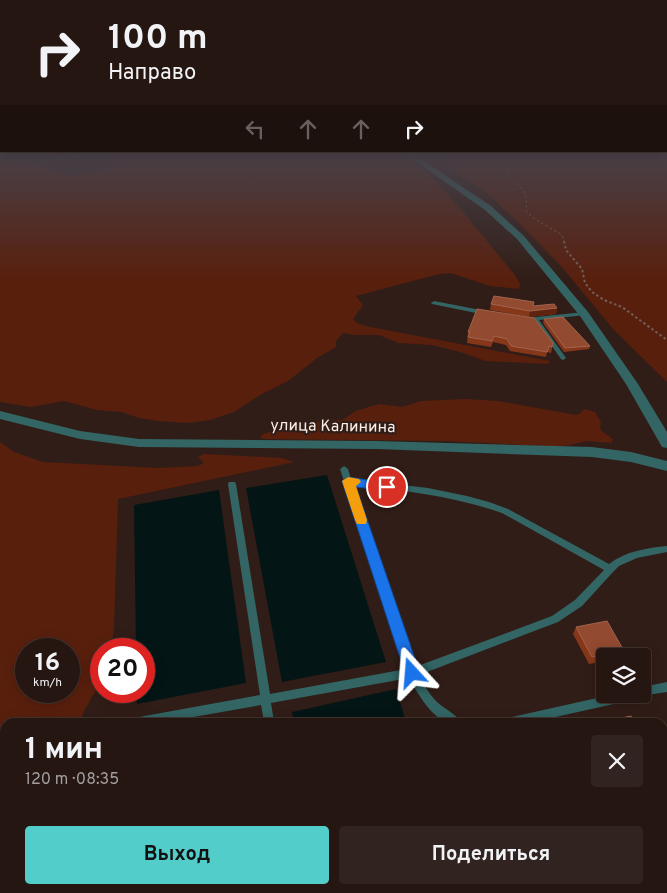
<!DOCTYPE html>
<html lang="ru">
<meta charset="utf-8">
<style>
body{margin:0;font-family:Overpass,sans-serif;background:#31231f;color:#f1f3f6;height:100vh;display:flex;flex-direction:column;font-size:19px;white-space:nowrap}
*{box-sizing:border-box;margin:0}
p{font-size:16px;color:#a39f9f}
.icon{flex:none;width:28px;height:28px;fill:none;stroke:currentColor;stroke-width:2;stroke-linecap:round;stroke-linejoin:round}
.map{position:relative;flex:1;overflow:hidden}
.side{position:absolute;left:0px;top:718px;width:668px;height:176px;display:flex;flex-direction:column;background:#251611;border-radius:15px 15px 0 0;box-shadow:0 2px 12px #0003,0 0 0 1px #423531}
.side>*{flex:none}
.hud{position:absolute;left:0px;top:0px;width:668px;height:152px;box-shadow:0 2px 12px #0003,0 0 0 1px #423531;background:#251611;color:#f1f3f6;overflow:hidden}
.fabs{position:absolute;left:596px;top:648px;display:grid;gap:10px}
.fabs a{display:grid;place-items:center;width:55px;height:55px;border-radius:5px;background:#251611;box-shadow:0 2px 12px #0003,0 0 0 1px #423531;font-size:25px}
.speed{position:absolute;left:15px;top:638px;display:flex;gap:10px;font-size:25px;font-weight:700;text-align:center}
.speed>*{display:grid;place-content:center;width:65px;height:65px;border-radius:50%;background:#251611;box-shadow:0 2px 12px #0003,0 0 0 1px #423531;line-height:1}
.speed small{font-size:12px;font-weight:400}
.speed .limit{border:8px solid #d22;background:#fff;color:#111}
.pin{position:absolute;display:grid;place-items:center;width:42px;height:42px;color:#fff;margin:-21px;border:2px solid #fff;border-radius:50%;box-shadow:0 1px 5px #0007}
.me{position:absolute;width:55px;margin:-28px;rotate:341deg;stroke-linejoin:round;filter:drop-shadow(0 0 4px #0008)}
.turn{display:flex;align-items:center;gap:18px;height:105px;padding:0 25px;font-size:22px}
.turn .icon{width:65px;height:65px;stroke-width:2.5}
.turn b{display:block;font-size:35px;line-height:42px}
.lanes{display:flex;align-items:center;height:48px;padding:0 25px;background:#0003;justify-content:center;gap:25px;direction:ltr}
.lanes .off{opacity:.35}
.round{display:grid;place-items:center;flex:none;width:52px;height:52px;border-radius:5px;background:#31231f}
.overview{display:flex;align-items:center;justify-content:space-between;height:85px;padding:0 25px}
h1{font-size:30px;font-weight:700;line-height:38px}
.button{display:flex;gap:10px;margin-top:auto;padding:10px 25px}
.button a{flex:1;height:58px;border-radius:5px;background:#53cdca;color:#111;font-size:20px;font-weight:700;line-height:58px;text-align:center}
.button a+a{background:#31231f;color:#f1f3f6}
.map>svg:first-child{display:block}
.green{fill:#591f0d;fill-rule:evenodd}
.water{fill:#041515}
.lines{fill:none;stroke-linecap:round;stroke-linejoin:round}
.path-far1{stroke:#72605a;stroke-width:1;stroke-dasharray:2.5 2.5;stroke-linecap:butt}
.path{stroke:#72605a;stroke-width:2;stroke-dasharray:2.5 2.5;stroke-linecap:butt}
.service{fill:#326564;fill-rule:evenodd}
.minor{fill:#326564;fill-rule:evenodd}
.wall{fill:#86371a}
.shaded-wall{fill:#5f2410}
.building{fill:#924a30;stroke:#a2644d}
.route{fill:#1a73e8;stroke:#114b97}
.slow{fill:#f59e0b}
.labels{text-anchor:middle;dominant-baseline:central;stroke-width:4.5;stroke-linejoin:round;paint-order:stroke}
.street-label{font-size:16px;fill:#faece7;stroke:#311d17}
</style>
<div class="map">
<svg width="667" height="893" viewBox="0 0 667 893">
<rect width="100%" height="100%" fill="#311d17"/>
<g class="green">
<path d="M 117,155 L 405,155 C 448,187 480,234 515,275 L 520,284 L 519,289 L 490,286 L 451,273 L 439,274 L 356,296 L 363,305 L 353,319 L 357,323 L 365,326 L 550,361 L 548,364 L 486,361 L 457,351 L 432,345 L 399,343 L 379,335 L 356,335 L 343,333 L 336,341 L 336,347 L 317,358 L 288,381 L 260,395 L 234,412 L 210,420 L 187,423 L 159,421 L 139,418 L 121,412 L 97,410 L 64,401 L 31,407 L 0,402 L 0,161 C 13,161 26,161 39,164 C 47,166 53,171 61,173 C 78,179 98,173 114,165 Z"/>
<path d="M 441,155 L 667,155 L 667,382 L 613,329 L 561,266 L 521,225 L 487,193 L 454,171 Z"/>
<path d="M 466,399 L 498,401 L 576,415 L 581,413 L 584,409 L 595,412 L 601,422 C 597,434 607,432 613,440 L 611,443 L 587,441 L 561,447 L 447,441 L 265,439 L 260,438 L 263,434 L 273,431 L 302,429 L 316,422 L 342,420 L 356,411 L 379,404 L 402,407 L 421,401 Z"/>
<path d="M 0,442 L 14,452 L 43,462 L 158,468 L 198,466 L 204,463 L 198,457 L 204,454 L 282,458 L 294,462 L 118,499 L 114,628 L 111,649 L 101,649 L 101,685 L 93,695 L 82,715 L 84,722 L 5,722 L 5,889 L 79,889 L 79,893 L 0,893 ZM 26,649 L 69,649 L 69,691 L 26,691 Z"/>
</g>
<g class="water">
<path d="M 327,475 L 386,662 L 282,682 L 246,488 Z"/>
<path d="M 219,490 L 246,683 L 137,704 L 136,691 L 144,691 L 144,649 L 136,649 L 134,505 Z"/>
<path d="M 396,689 L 406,722 L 294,722 L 292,712 Z"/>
<rect x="135" y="889" width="136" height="4"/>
<path d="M 324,889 L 458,889 L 460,893 L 325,893 Z"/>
</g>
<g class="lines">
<path class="path-far1" d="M 493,155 L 509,172 L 507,175 L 509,177 C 523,190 528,189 526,211 L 533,218 L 562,235 L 564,242"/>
<path class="path" d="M 564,241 L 566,250 L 582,269 L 585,283 L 592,292 L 604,300 L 622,307 L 667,340"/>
<g class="service">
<path d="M 40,155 L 48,155 L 58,158 L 82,155 L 99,155 L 58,160 Z"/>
<path d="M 434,301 L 486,311 L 489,313 L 486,315 L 432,304 L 431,303 Z"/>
<path d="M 584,312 L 586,313 L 586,315 L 539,320 L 566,358 L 563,360 L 561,359 L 534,321 L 527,322 L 524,320 L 527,318 Z"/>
<path d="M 344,466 L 348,469 L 351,479 L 428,488 L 467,496 L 489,502 L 508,509 L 609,564 C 626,551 647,548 667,546 L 667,552 L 637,558 L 619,566 L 613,572 L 582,606 L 558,622 L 419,675 C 424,685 429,694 437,702 C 443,708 458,715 460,722 C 456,722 452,723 448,722 C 433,720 416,691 409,678 L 271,703 L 274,722 L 264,722 L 261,705 L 165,722 L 134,722 L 135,718 L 139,717 L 260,695 L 228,484 L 229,482 L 235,482 L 236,484 L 270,694 L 406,669 L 340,469 ZM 353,484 C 404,491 454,496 502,513 L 604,570 L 575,600 L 552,616 L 415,667 Z"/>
<path d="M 667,682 L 667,692 L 640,696 L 636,699 L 533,722 L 507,722 L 508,718 L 512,717 L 615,694 L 642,694 L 642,687 Z"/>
<path d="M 289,889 L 301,889 L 303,893 L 289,893 Z"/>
<path d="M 498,889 L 511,889 L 513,893 L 499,893 Z"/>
</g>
<g class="minor">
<path d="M 407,155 L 415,155 L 491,206 L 523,235 L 588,312 L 638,384 L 667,432 L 667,448 L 662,447 L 626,384 L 580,316 L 517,239 L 485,210 Z"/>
<path d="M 0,411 L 80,431 L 139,439 L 376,441 L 592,447 L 631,452 L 667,461 L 667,471 L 631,462 L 592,457 L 376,449 L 139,447 L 80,439 L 0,419 Z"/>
</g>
</g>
<g class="wall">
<path d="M 491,304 L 533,306 L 557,308 L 556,314 L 529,317 L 490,310 Z"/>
<path d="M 544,319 L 590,346 L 589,349 L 564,352 L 543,323 Z"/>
<path d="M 468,332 L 553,343 L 551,353 L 547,352 L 546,357 L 510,351 L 506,345 L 493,342 L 491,347 L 467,343 Z"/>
<path d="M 576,627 L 624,651 L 621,656 L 605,656 L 605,661 L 589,664 L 573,634 Z"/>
<path d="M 588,889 L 662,889 L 667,893 L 590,893 Z"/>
</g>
<g class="shaded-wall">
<path d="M 557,308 L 556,314 L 529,317 L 530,311 Z"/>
<path d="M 667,807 L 667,815 L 662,816 L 662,808 Z"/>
</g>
<g class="building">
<path d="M 494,296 L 534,302 L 533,306 L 554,304 L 557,308 L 530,311 L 491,304 Z"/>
<path d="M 477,309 L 534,318 L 553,343 L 552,347 L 549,346 L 547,352 L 511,346 L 507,339 L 494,336 L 492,341 L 468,337 L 470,332 L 468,332 Z"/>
<path d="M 563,317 L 590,346 L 565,348 L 544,319 Z"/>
<path d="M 607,621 L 624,651 L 592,657 L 576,627 Z"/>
<path d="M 631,716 L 635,722 L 602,722 Z"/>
<path d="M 667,765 L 667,807 L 662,808 L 662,766 Z"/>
<path d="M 662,859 L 667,864 L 667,893 L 598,893 L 597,889 L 662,889 Z"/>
</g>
<linearGradient id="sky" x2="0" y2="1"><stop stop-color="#1b100d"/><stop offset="0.55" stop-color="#484047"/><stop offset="1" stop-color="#484047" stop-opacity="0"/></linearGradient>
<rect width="667" height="280" fill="url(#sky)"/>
<path class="route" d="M 348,477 L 387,483 L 393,487 L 387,491 L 356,487 L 420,673 L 418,678 L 412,680 L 407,678 L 405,673 L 342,481 Z"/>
<path class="slow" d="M 348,477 L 359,479 L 361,482 L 356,486 L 367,520 L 366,524 L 357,524 L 355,520 L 342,481 Z"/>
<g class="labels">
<g class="street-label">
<text transform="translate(333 427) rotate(1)">улица Калинина</text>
</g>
</g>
</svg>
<div class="fabs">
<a><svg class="icon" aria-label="layers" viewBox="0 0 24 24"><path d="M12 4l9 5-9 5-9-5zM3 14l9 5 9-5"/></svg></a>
</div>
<div class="speed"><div>16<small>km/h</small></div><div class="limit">20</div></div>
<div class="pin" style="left:387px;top:487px;background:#d93025"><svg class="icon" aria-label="arrive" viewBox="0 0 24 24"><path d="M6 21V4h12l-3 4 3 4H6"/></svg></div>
<svg class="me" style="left:412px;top:673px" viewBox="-20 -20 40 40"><path d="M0-17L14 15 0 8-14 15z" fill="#1a73e8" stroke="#fff" stroke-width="4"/></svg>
<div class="hud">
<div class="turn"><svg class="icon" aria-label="right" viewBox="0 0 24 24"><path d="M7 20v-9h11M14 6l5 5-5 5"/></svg><div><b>100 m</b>Направо</div></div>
<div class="lanes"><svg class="icon off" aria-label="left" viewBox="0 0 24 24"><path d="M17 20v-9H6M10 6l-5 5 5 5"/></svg><svg class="icon off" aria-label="ahead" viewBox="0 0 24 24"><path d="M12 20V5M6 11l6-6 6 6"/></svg><svg class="icon off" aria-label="ahead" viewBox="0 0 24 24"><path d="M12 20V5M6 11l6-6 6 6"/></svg><svg class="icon" aria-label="right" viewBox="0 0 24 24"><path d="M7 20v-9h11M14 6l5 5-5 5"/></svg></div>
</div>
<section class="side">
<div class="overview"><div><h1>1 мин</h1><p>120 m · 08:35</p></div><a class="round"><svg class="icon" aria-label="close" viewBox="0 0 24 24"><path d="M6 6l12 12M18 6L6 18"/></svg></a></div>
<div class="button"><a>Выход</a><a>Поделиться</a></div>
</section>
</div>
